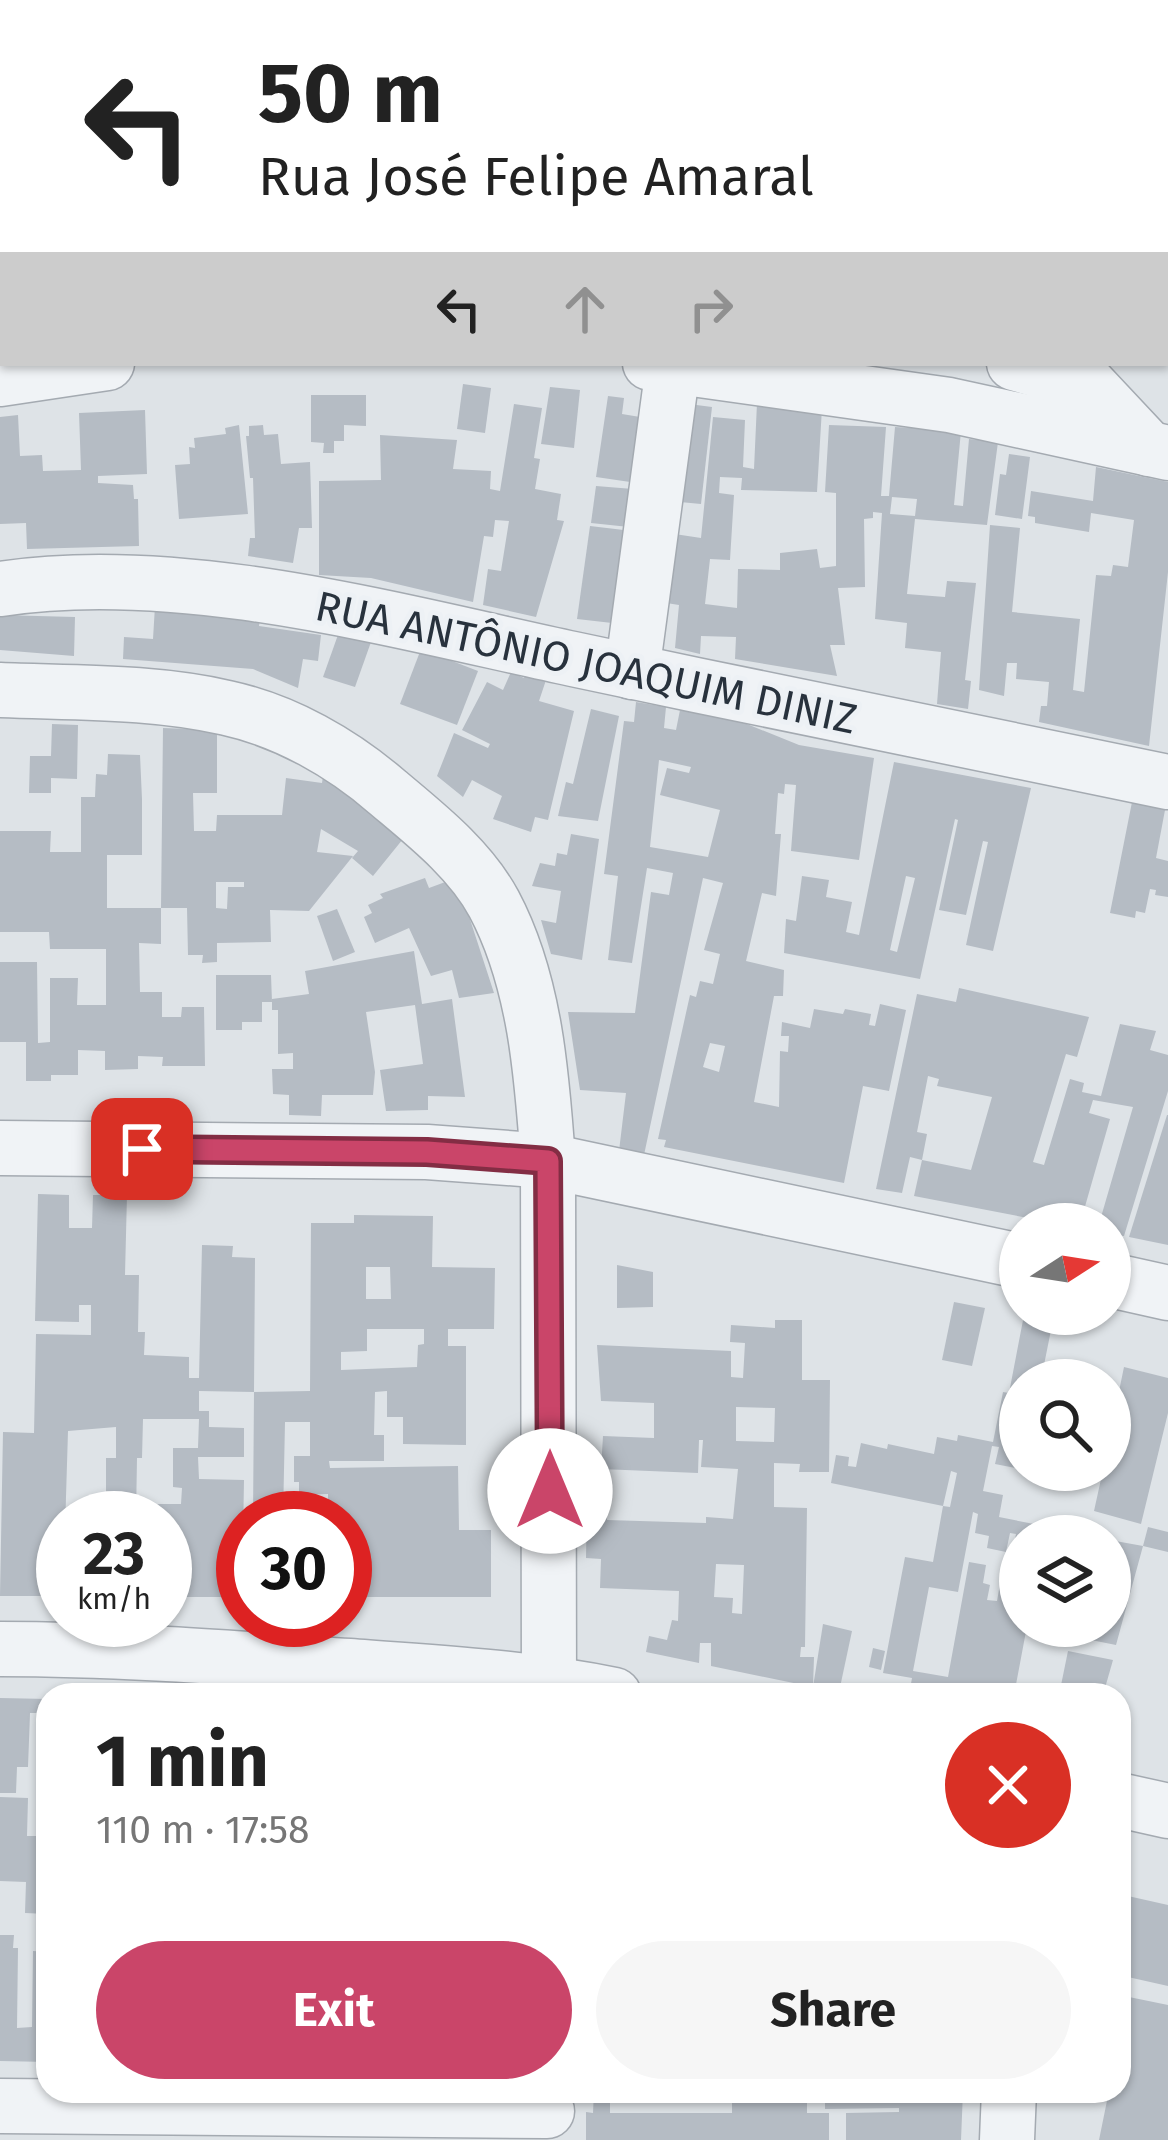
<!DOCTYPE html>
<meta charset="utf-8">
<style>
body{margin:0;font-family:"Fira Sans",sans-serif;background:#f6f6f6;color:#222;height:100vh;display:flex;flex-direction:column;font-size:45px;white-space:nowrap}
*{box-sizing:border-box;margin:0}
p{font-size:39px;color:#767676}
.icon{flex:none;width:66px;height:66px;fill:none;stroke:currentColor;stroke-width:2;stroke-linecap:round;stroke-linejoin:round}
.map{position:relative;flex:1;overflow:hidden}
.details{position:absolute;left:36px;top:1683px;width:1095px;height:420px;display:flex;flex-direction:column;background:#fff;border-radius:36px;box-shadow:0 3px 9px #0004}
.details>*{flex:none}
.banner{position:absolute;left:0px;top:0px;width:1170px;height:366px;box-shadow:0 3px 9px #0004;background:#fff;color:#222;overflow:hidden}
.needle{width:78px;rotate:78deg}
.fabs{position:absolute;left:999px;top:1203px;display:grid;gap:24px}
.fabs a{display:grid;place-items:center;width:132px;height:132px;border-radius:50%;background:#fff;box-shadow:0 3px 9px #0004;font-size:60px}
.speed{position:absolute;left:36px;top:1491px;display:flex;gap:24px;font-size:60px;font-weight:700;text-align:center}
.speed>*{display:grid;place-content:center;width:156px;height:156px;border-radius:50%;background:#fff;box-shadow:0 3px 9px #0004;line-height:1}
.speed small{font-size:30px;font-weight:400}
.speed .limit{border:18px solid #d22;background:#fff;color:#111}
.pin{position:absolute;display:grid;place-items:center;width:102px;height:102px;color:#fff;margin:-51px;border-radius:24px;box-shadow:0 6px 18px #0006}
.me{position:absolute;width:132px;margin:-66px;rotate:0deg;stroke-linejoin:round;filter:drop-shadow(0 0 9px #0008)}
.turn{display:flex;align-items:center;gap:42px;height:252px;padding:0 60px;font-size:54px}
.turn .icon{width:156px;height:156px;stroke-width:2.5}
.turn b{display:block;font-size:84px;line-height:102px}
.lanes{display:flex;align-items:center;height:114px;padding:0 60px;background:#0003;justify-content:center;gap:60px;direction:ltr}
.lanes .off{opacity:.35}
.round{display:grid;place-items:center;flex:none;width:126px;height:126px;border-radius:63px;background:#f6f6f6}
.summary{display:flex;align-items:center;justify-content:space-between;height:204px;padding:0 60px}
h1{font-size:72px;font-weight:700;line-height:90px}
.button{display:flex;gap:24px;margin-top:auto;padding:24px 60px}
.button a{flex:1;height:138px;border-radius:72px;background:#ca4569;color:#fff;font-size:48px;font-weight:700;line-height:138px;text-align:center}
.button a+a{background:#f6f6f6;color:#222}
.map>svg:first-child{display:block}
.building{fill:#b5bcc4;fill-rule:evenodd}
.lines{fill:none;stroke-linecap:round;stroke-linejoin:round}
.street-casing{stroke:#a4aab1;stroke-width:57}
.street{stroke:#f0f3f6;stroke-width:54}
.route-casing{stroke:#832d44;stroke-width:30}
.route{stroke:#ca4569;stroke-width:21}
.labels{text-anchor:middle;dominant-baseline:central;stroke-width:10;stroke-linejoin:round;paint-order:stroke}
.street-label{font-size:42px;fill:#28323d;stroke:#edf1f5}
</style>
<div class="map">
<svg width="1168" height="2140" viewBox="0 0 1168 2140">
<rect width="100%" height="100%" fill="#dee3e7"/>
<g class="building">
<path d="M 463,384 L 491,388 L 485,433 L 457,429 Z"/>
<path d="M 550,387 L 580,390 L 574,448 L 541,444 Z"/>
<path d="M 311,395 L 366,395 L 366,426 L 344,425 L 344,441 L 334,441 L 334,453 L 323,453 L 324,443 L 311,442 Z"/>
<path d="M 608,396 L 624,398 L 622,414 L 646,418 L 637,483 L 596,477 Z"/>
<path d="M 681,403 L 712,407 L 701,504 L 659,500 Z"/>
<path d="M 757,403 L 822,408 L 817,492 L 741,490 L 742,478 L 720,477 L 719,493 L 734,495 L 730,560 L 710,559 L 705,604 L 737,608 L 738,569 L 780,570 L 780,553 L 817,549 L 820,568 L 836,566 L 836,493 L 825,492 L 829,425 L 886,427 L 881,496 L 889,496 L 895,427 L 961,431 L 954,505 L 963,506 L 969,439 L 998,442 L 987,525 L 915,519 L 907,594 L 945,597 L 947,581 L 976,583 L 965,680 L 971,681 L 968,709 L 937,704 L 941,652 L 905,648 L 907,623 L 875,619 L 882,513 L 873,512 L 873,518 L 864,519 L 865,587 L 838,588 L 845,645 L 830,645 L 837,676 L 735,659 L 736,637 L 701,636 L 700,654 L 675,648 L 679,605 L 660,602 L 668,533 L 701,538 L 713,417 L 745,420 L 743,467 L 754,469 ZM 892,497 L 917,499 L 915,516 L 890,514 Z"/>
<path d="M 514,404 L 542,408 L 534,458 L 540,459 L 535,489 L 561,494 L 557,520 L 564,521 L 536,617 L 483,605 L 488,569 L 501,571 L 509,521 L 495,520 L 493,537 L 484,536 L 473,602 L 371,578 L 319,575 L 319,481 L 381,480 L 380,435 L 457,440 L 453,469 L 491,471 L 490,489 L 500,491 Z"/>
<path d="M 145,410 L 147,474 L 98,476 L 98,483 L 133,485 L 134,499 L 138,499 L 139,546 L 27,549 L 26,523 L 0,524 L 0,417 L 18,415 L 20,456 L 42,455 L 43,471 L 81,470 L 79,413 Z"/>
<path d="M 239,425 L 248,514 L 179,519 L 175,465 L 190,464 L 189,447 L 195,448 L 194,438 L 226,434 L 225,428 Z"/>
<path d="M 263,425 L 264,435 L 278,434 L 281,464 L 310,462 L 312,528 L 299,528 L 293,563 L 248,556 L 250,538 L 255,538 L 253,478 L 250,478 L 246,436 L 249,436 L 249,426 Z"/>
<path d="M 1009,454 L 1030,457 L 1022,519 L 995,515 L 1000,474 L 1006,475 Z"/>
<path d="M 1096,467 L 1168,482 L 1168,572 L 1149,746 L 1039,722 L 1041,706 L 1047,706 L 1049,682 L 1016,679 L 1017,663 L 1007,663 L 1004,696 L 979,690 L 990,525 L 1020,528 L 1012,612 L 1080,619 L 1073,690 L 1084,692 L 1096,575 L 1111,576 L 1113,565 L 1128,567 L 1134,520 L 1091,513 L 1089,532 L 1035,523 L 1035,517 L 1028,516 L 1031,491 L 1093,501 Z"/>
<path d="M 596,486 L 633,489 L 629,527 L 591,523 Z"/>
<path d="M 590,526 L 632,531 L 621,624 L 577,619 Z"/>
<path d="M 262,603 L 259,626 L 321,635 L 318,661 L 303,659 L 298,688 L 253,669 L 123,659 L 124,637 L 153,639 L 155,606 Z"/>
<path d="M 0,615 L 75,617 L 74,656 L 0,650 Z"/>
<path d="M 339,632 L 371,642 L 355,687 L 323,677 Z"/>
<path d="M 421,649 L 478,671 L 457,725 L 400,704 Z"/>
<path d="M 528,668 L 548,674 L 539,701 L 574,711 L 548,820 L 535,817 L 531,832 L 493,819 L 502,796 L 472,780 L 463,797 L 437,776 L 454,733 L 488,748 L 490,744 L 462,730 L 487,682 L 503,690 L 511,672 L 524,678 Z"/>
<path d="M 636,702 L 666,707 L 664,728 L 676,730 L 680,710 L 742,722 L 799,745 L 874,758 L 859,860 L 791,851 L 796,785 L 785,784 L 784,794 L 778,793 L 775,834 L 781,834 L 776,896 L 762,893 L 746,961 L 784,970 L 783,996 L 774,996 L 754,1102 L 779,1107 L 780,1051 L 788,1052 L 789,1036 L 781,1036 L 782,1022 L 810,1028 L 814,1009 L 843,1014 L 845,1009 L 871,1014 L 869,1025 L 875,1026 L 880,1004 L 906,1010 L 889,1091 L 863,1086 L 844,1183 L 664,1147 L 666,1140 L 658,1139 L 690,995 L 696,997 L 700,981 L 713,984 L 720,954 L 704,950 L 723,883 L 703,878 L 644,1155 L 619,1151 L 626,1093 L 580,1090 L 568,1012 L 635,1013 L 651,892 L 669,895 L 673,873 L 647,868 L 632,963 L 608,960 L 618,876 L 604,874 L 624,721 L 634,722 ZM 659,760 L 691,767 L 689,773 L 667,768 L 660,795 L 720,810 L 708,857 L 650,847 ZM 710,1043 L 725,1046 L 719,1072 L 703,1067 Z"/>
<path d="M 591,709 L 619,716 L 598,821 L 558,816 L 566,782 L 573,784 Z"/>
<path d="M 52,724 L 78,725 L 77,779 L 51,778 L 51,793 L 29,793 L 30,756 L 51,756 Z"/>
<path d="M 163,728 L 217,730 L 217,793 L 193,793 L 194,831 L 216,831 L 217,815 L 282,815 L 286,778 L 322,783 L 323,776 L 407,834 L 373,876 L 352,858 L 358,851 L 321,829 L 317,852 L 353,856 L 309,911 L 270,910 L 271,942 L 217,943 L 217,962 L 202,963 L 203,955 L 188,955 L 187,908 L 161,908 ZM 216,882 L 244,882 L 244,887 L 228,887 L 227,909 L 216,908 Z"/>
<path d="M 108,754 L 140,755 L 142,799 L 142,855 L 107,855 L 107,908 L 161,908 L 161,944 L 139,943 L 140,992 L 162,992 L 162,1017 L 181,1017 L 182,1007 L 204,1007 L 205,1066 L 162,1066 L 163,1057 L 138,1056 L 138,1069 L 105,1070 L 105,1051 L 78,1050 L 78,1075 L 51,1075 L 51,1081 L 26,1081 L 26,1042 L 0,1042 L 0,962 L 37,962 L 38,1043 L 50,1042 L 50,978 L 78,978 L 77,1005 L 106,1005 L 106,949 L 50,949 L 49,932 L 0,932 L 0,831 L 51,831 L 50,852 L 81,852 L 81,797 L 95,797 L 96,774 L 107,775 Z"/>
<path d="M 894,762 L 1031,788 L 993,951 L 966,945 L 988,842 L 983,841 L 966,915 L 939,910 L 958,820 L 955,819 L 920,979 L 784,953 L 786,919 L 796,921 L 802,876 L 829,880 L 826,897 L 852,902 L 846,932 L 859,935 ZM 906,876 L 915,878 L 897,952 L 890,950 Z"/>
<path d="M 1132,802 L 1165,810 L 1156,858 L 1168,861 L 1168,897 L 1155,895 L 1156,890 L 1150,889 L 1145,913 L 1136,911 L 1135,918 L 1110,913 Z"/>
<path d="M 571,834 L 599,839 L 582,960 L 551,954 L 541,920 L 556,923 L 561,891 L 532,886 L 540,863 L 555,866 L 557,853 L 567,855 Z"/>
<path d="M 425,878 L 429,888 L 448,881 L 465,904 L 494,993 L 459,998 L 452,970 L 431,976 L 409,928 L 375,943 L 364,917 L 372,913 L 368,905 L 383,898 L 380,894 Z"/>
<path d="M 337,909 L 355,952 L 333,961 L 317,916 Z"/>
<path d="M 414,951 L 422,1004 L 452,999 L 465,1097 L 428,1096 L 428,1110 L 386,1111 L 380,1070 L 423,1064 L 415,1005 L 366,1012 L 375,1072 L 373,1095 L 322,1095 L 321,1116 L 289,1115 L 289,1095 L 273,1094 L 272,1069 L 293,1069 L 293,1053 L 278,1054 L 278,1010 L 272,1010 L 272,999 L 309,994 L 305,971 Z"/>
<path d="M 216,975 L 271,975 L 272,1002 L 262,1002 L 262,1022 L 242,1022 L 242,1030 L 216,1030 Z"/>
<path d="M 959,988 L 1089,1017 L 1077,1057 L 1066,1054 L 1033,1162 L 1044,1165 L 1070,1079 L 1084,1083 L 1082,1092 L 1101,1096 L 1120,1024 L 1156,1031 L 1150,1050 L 1168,1055 L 1168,1091 L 1124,1236 L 1110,1234 L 1110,1224 L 1099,1224 L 1133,1107 L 1093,1100 L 1089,1113 L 1110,1119 L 1080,1224 L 1059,1224 L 914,1196 L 922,1160 L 971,1170 L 992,1097 L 937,1086 L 939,1079 L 928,1076 L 917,1132 L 927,1134 L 922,1160 L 910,1157 L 902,1193 L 876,1189 L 917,994 L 956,1002 Z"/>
<path d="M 1167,1115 L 1168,1115 L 1168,1245 L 1129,1237 Z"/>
<path d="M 38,1194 L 69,1195 L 69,1228 L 92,1228 L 93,1195 L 127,1195 L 125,1275 L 139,1275 L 138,1332 L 145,1332 L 144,1355 L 189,1357 L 189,1378 L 199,1378 L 202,1245 L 233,1246 L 232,1257 L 255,1258 L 254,1392 L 310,1391 L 311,1223 L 354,1223 L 354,1215 L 433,1216 L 432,1267 L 495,1268 L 494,1329 L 448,1329 L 448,1346 L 466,1346 L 466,1445 L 403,1444 L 403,1417 L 387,1417 L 387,1391 L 375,1392 L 374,1435 L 384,1435 L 384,1461 L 329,1461 L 330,1468 L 458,1466 L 459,1530 L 491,1530 L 491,1597 L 345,1597 L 345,1518 L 328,1518 L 328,1494 L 299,1495 L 299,1482 L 294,1482 L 294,1456 L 310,1456 L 310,1422 L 285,1422 L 283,1518 L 253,1518 L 254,1392 L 199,1391 L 199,1411 L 209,1411 L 209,1427 L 244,1428 L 244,1457 L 198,1457 L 199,1479 L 244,1480 L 242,1597 L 165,1597 L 165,1518 L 148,1518 L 148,1504 L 181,1504 L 182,1488 L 173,1487 L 173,1448 L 198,1448 L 199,1419 L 143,1419 L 142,1458 L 137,1458 L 136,1518 L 87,1518 L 87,1504 L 106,1505 L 106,1458 L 116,1458 L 116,1427 L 68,1431 L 63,1596 L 0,1596 L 3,1432 L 34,1433 L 36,1334 L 91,1335 L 91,1305 L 79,1305 L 79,1322 L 35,1321 ZM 366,1267 L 390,1267 L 391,1299 L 366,1299 ZM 367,1329 L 424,1329 L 424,1344 L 418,1345 L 417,1367 L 341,1370 L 341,1352 L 367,1351 Z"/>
<path d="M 617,1265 L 653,1272 L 653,1307 L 617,1308 Z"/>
<path d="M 954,1302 L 985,1308 L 972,1366 L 942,1360 Z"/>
<path d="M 1024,1315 L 1053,1320 L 1041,1380 L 1020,1380 L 1020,1469 L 995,1464 L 999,1447 L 992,1446 L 983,1491 L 1003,1495 L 999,1517 L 1074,1532 L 1073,1536 L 1020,1536 L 1020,1626 L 1027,1626 L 1014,1695 L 909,1695 L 912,1678 L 883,1673 L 905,1557 L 933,1562 L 943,1506 L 950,1507 L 957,1473 L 951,1471 L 943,1506 L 831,1483 L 836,1455 L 849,1457 L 848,1466 L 856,1467 L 861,1443 L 887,1449 L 888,1444 L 934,1454 L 937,1437 L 957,1441 L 958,1435 L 993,1442 L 1003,1392 L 1009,1393 ZM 973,1512 L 978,1514 L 975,1533 L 989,1536 L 987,1548 L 1006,1552 L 1010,1533 L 1016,1534 L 1007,1579 L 1001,1578 L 997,1601 L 987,1600 L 990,1585 L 983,1583 L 986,1565 L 969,1562 L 948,1677 L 913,1671 L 929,1587 L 958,1592 Z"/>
<path d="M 775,1320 L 802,1320 L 802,1380 L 830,1380 L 829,1472 L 799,1472 L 800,1464 L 774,1463 L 774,1507 L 807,1508 L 805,1647 L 801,1647 L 800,1657 L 814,1657 L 813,1687 L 711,1666 L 711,1643 L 700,1643 L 699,1663 L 646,1652 L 649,1636 L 667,1640 L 672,1620 L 678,1621 L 679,1591 L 600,1588 L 601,1559 L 586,1558 L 587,1507 L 606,1508 L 607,1520 L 706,1523 L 706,1517 L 733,1519 L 738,1469 L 701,1467 L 703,1440 L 699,1440 L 698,1473 L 601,1469 L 603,1436 L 654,1438 L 654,1403 L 601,1401 L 597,1345 L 731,1351 L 731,1377 L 743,1378 L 745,1343 L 730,1342 L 731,1325 L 775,1328 ZM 736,1407 L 775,1408 L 774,1442 L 736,1441 ZM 716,1564 L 744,1565 L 742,1614 L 732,1613 L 733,1598 L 714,1597 Z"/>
<path d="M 1124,1367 L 1168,1378 L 1168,1413 L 1141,1524 L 1094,1511 L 1103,1470 L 1110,1470 L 1110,1435 Z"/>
<path d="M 1148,1527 L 1168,1532 L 1168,1552 L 1143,1546 L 1116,1645 L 1081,1638 L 1084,1626 L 1110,1626 L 1110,1540 L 1143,1546 Z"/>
<path d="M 823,1624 L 852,1631 L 839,1692 L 813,1687 Z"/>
<path d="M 873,1648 L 885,1651 L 881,1670 L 869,1667 Z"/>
<path d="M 1068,1651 L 1113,1660 L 1103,1695 L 1059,1695 Z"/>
<path d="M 0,1698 L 48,1699 L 48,1812 L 36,1812 L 37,1734 L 42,1734 L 42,1713 L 30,1713 L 28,1767 L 17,1767 L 16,1793 L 0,1793 Z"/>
<path d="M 0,1797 L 28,1798 L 27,1836 L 48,1836 L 48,1914 L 25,1913 L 26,1882 L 0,1881 Z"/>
<path d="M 1119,1894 L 1168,1905 L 1168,1986 L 1119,1975 Z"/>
<path d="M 0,1935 L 14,1935 L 13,1948 L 18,1948 L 17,2028 L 32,2027 L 33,1951 L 48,1952 L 48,2062 L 0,2061 Z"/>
<path d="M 1129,1997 L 1168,2005 L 1168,2140 L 1099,2140 L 1109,2091 L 1119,2091 L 1119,2043 Z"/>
<path d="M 594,2091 L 642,2091 L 642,2103 L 610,2103 L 610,2113 L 732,2113 L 732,2091 L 792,2091 L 792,2101 L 807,2102 L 807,2113 L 829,2113 L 829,2140 L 586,2140 L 586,2112 L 593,2113 Z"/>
<path d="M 825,2091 L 963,2091 L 961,2140 L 846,2140 L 846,2113 L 899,2112 L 899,2108 L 825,2109 Z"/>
</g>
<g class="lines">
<g class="street-casing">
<g id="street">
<path d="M 775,0 L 777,3"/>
<path d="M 1025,0 L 1027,3"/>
<path d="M 343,3 L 351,0"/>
<path d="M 0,139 L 3,138"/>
<path d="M 650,363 L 949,405 L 1168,453"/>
<path d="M 1014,363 L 1089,385 L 1149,449"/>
<path d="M 0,379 L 107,363"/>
<path d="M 0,589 C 180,561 396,621 573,659 C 771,701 969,742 1168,782"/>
<path d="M 632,672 L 673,367"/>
<path d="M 0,690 C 75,693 154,691 227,708 C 286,721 342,753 387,792 C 425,824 470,859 494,904 C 535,981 542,1075 548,1161 L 549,1695"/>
<path d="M 0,1148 L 427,1152 L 548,1161 L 1020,1261"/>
<path d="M 1110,1280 L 1168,1293"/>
<path d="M 0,1649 C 117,1649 233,1658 349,1666 C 438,1673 527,1677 614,1695"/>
<path d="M 1119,1800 L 1168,1811"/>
<path d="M 0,2106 L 547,2111"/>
<path d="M 1007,2140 L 1009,2091"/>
</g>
</g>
<use href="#street" class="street"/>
</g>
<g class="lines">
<g class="route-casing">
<path id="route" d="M 142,1149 L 427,1152 L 548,1161 L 550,1491"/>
</g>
<use href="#route" class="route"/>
</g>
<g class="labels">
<g class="street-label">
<text transform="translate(586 663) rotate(12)">RUA ANTÔNIO JOAQUIM DINIZ</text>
</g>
</g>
</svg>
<div class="fabs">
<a><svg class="needle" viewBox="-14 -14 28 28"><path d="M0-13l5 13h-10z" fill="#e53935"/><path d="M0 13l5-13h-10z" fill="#767676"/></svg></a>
<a><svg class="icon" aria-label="search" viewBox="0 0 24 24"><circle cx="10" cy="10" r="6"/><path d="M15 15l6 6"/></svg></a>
<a><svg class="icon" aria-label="layers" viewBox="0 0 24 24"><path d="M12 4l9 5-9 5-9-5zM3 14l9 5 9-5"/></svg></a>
</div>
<div class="speed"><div>23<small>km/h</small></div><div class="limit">30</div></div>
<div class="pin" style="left:142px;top:1149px;background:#d93025"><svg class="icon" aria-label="arrive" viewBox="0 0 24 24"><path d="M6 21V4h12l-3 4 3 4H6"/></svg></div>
<svg class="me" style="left:550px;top:1491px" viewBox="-20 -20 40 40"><circle r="19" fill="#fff"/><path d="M0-13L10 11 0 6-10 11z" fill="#ca4569"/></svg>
<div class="banner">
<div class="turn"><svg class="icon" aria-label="left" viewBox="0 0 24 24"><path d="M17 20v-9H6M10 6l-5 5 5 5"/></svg><div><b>50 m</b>Rua José Felipe Amaral</div></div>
<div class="lanes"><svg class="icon" aria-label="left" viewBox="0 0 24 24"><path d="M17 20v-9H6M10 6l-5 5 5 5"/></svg><svg class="icon off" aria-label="ahead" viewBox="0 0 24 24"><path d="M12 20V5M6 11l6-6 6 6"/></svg><svg class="icon off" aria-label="right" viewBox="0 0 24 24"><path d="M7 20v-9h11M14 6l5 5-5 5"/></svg></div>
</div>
<section class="details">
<div class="summary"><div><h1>1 min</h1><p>110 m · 17:58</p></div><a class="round" style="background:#d93025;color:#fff"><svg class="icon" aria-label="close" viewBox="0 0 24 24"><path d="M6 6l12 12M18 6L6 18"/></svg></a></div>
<div class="button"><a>Exit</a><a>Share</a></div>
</section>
</div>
